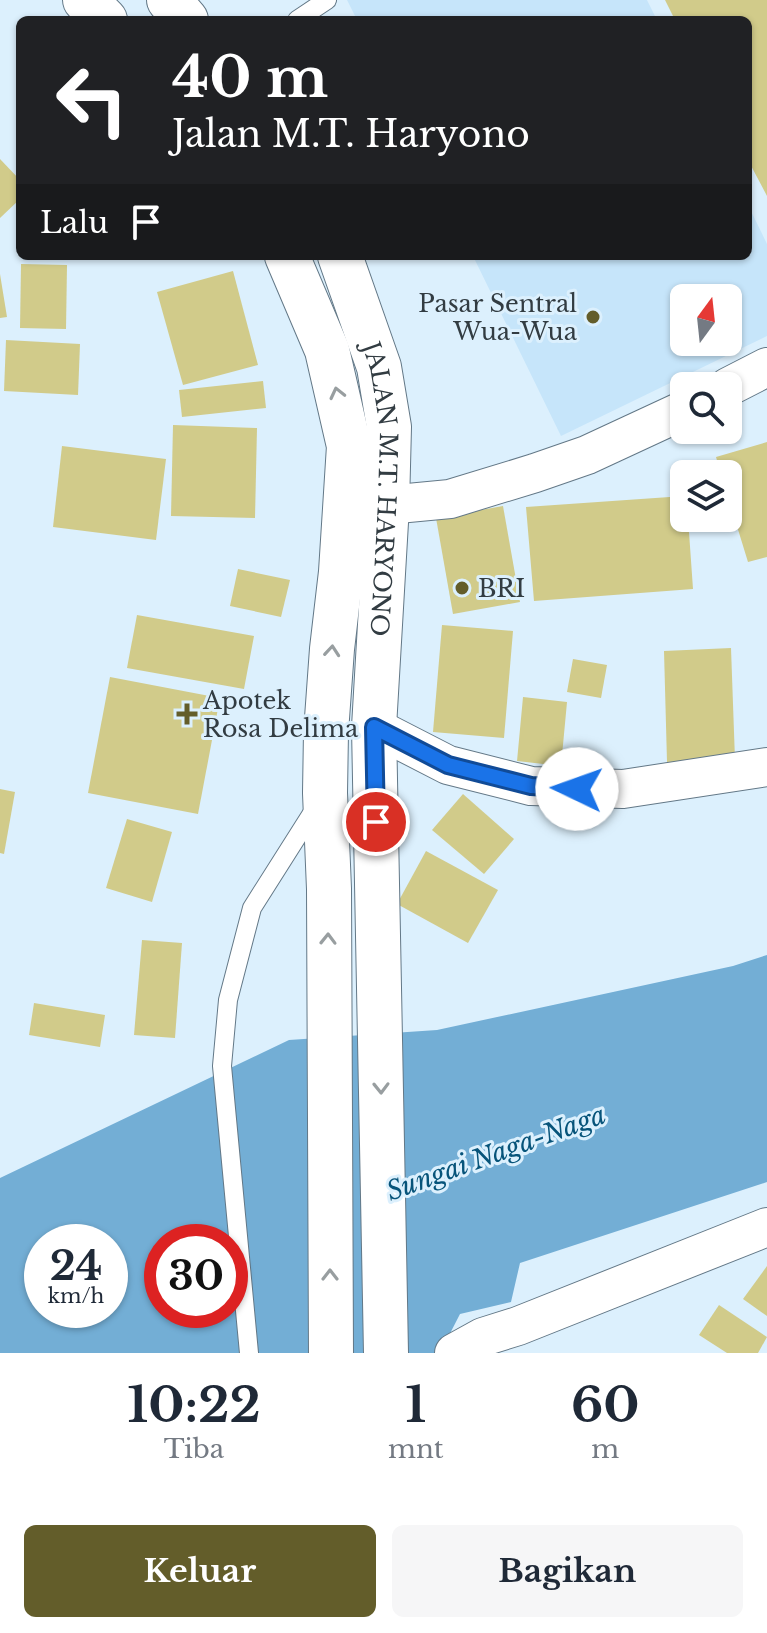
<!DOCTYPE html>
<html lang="id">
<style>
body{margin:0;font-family:"Libre Baskerville",serif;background:#f6f6f7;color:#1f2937;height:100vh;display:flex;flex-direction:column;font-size:30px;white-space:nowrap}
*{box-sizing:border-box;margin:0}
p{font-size:26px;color:#747a83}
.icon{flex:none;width:44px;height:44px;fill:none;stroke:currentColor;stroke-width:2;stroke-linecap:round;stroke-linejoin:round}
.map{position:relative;height:1353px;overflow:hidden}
.drawer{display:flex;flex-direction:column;background:#fff;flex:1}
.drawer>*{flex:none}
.banner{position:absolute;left:16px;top:16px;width:736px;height:244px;border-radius:12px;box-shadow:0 2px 6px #0004;background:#202124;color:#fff;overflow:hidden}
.needle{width:52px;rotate:15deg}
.controls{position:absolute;left:670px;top:284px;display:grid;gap:16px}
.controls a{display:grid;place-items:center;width:72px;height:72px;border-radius:12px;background:#fff;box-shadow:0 2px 6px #0004;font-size:40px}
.speed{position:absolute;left:24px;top:1224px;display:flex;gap:16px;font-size:40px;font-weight:700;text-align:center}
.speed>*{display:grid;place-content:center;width:104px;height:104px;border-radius:50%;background:#fff;box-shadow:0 2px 6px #0004;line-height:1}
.speed small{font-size:20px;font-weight:400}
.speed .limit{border:12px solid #d22;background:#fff;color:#111}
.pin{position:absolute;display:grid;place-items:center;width:68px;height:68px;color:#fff;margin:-34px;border:4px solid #fff;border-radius:50%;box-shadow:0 2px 8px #0007}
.me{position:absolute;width:88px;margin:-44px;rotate:273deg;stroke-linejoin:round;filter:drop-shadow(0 0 6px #0008)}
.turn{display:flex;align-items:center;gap:28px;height:168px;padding:0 24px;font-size:36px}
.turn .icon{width:104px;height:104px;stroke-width:2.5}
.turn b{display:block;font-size:56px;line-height:68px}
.then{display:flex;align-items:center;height:76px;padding:0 24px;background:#0003;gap:16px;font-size:30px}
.eta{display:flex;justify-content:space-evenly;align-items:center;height:136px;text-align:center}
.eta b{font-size:48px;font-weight:700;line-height:56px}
.action{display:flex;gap:16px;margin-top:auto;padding:16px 24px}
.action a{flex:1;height:92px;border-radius:12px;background:#635d2a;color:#fff;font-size:32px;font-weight:700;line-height:92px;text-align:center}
.action a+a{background:#f6f6f7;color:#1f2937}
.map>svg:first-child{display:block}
.built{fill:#c6e5fa;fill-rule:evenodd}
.water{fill:#73aed5;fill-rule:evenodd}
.building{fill:#d1cb8a}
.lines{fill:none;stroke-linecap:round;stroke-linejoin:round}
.service-casing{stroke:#637887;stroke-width:20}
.minor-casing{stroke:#637887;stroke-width:40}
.trunk-casing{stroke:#637887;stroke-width:46}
.service{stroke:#fff;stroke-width:18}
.minor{stroke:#fff;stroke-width:38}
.trunk{stroke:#fff;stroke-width:44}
.oneway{stroke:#989ea0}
.route-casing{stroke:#114b97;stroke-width:20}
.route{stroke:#1a73e8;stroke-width:14}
.poi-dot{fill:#635d2a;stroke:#dcf0fd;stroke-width:3}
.labels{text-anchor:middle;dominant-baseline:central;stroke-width:6;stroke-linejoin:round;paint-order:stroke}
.poi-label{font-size:24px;fill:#323c42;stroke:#dcf0fd;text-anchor:start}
.street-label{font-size:24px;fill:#323c42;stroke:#dcf0fd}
.water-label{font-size:26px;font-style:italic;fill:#07547a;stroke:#dcf0fd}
</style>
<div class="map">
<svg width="767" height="1353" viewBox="0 0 767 1353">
<rect width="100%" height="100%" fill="#dcf0fd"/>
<g class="built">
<path d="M 347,0 L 647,0 L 657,20 L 357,20 Z"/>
<path d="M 748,205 L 767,244 L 767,336 L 561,436 L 473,256 L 748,256 ZM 684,298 L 728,298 L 728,342 L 684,342 Z"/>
</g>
<path class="water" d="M 767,955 L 767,1182 L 520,1263 L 511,1302 L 460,1314 L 440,1353 L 0,1353 L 0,1178 L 289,1040 L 437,1030 L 733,966 ZM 42,1242 L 110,1242 L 110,1310 L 42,1310 ZM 162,1242 L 230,1242 L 230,1310 L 162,1310 Z"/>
<g class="building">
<path d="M 665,0 L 767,0 L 767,196 L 748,160 L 748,20 L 675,20 Z"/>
<path d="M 0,159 L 20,180 L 20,199 L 0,218 Z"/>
<path d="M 21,264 L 67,265 L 66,329 L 20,328 Z"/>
<path d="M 233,271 L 258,365 L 183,385 L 157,292 Z"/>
<path d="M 0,274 L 7,317 L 0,318 Z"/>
<path d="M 6,340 L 80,344 L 78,395 L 4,391 Z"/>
<path d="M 263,381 L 266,408 L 182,417 L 179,390 Z"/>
<path d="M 173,425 L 257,428 L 255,518 L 171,516 Z"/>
<path d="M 767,442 L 767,557 L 748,562 L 728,497 L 728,474 L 721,474 L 716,457 Z"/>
<path d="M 62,446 L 166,459 L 156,540 L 53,527 Z"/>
<path d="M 684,496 L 684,518 L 688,518 L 693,589 L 534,601 L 526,507 Z"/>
<path d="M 503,506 L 520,602 L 453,614 L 436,518 Z"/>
<path d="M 238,569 L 290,580 L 281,617 L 230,606 Z"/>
<path d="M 137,615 L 254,636 L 244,689 L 127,668 Z"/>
<path d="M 442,625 L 513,631 L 504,738 L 433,732 Z"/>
<path d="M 731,648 L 735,760 L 667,762 L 664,651 Z"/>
<path d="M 573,659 L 607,665 L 601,698 L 567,692 Z"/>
<path d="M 110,677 L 220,698 L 198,814 L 88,793 Z"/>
<path d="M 523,697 L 567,702 L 561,766 L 517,761 Z"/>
<path d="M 0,789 L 15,792 L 4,854 L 0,853 Z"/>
<path d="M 463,794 L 514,839 L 484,874 L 432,830 Z"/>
<path d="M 127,819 L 172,832 L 152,902 L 106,888 Z"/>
<path d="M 426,851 L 498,890 L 468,943 L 397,904 Z"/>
<path d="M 142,940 L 182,943 L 175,1038 L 134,1035 Z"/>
<path d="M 34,1003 L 105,1015 L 100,1047 L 29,1035 Z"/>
<path d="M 767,1266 L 767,1316 L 743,1299 Z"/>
<path d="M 719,1305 L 767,1337 L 758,1353 L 727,1353 L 699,1335 Z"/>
</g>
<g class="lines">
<g class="service-casing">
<g id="service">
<path d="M 297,20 L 327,0"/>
<path d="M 249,1353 L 222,1066 L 228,1000 L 252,908 L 316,807"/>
</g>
</g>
<g class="minor-casing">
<g id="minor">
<path d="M 728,387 L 767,367"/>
<path d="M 387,505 L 450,499 L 535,473 L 587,455 L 684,410"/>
<path d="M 374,727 L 448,765 L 531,786 L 623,789 L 767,767"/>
<path d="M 454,1353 L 483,1337 L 518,1326 L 767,1227"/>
</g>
</g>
<g class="trunk-casing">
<g id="trunk">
<path d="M 85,0 L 105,20"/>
<path d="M 169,0 L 186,20"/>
<path d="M 287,256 L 327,350 L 349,446 L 341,572 L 332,649 L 326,732 L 325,793 L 329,889 L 331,1353"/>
<path id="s1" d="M 340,256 L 379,367 L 389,427 L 387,505 L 374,727 L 386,1353"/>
</g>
</g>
<use href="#service" class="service"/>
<use href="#minor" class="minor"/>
<use href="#trunk" class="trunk"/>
</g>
<defs><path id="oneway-chevron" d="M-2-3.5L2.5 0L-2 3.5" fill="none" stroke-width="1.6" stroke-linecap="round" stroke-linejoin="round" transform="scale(2)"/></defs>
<g class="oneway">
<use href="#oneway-chevron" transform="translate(337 393) rotate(-103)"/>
<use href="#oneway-chevron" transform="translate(332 651) rotate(-85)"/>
<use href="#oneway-chevron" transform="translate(328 939) rotate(-89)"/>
<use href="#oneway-chevron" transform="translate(381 1088) rotate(89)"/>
<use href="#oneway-chevron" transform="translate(330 1275) rotate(-90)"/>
</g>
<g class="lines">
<g class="route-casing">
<path id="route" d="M 376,822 L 374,727 L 448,765 L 531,786 L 577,789"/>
</g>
<use href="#route" class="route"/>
</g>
<g class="poi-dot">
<circle cx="593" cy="317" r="8"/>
<circle cx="462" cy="588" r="8"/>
<path d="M183 702h8v8h8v8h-8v8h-8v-8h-8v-8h8z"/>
</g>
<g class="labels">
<g class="poi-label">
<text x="577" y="303" text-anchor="end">Pasar Sentral<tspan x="577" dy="28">Wua-Wua</tspan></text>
<text x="478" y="588">BRI</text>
<text x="203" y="700">Apotek<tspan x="203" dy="28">Rosa Delima</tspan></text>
</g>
<g class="street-label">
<text stroke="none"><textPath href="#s1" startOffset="240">JALAN M.T. HARYONO</textPath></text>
</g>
<g class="water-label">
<text transform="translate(496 1153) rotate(-20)">Sungai Naga-Naga</text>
</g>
</g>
</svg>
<div class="controls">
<a><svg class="needle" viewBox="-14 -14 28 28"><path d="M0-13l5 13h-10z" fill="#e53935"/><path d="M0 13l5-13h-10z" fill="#747a83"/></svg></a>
<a><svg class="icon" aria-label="search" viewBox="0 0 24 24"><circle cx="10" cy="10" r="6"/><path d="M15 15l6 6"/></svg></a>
<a><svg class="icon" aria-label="layers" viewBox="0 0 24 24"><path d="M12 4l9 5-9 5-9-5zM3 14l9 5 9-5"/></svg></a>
</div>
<div class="speed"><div>24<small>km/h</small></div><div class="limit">30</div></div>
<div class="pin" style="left:376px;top:822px;background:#d93025"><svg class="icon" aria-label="arrive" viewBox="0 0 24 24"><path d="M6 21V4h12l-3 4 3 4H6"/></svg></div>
<svg class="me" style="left:577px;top:789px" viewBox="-20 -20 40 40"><circle r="19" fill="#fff"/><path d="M0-13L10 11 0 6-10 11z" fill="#1a73e8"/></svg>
<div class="banner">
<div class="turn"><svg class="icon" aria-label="left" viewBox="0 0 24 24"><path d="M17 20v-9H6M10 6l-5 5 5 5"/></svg><div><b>40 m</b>Jalan M.T. Haryono</div></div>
<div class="then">Lalu<svg class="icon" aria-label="arrive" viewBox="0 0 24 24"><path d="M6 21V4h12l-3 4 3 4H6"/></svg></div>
</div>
</div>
<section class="drawer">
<div class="eta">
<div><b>10:22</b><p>Tiba</p></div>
<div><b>1</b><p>mnt</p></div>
<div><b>60</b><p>m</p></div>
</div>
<div class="action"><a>Keluar</a><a>Bagikan</a></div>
</section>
